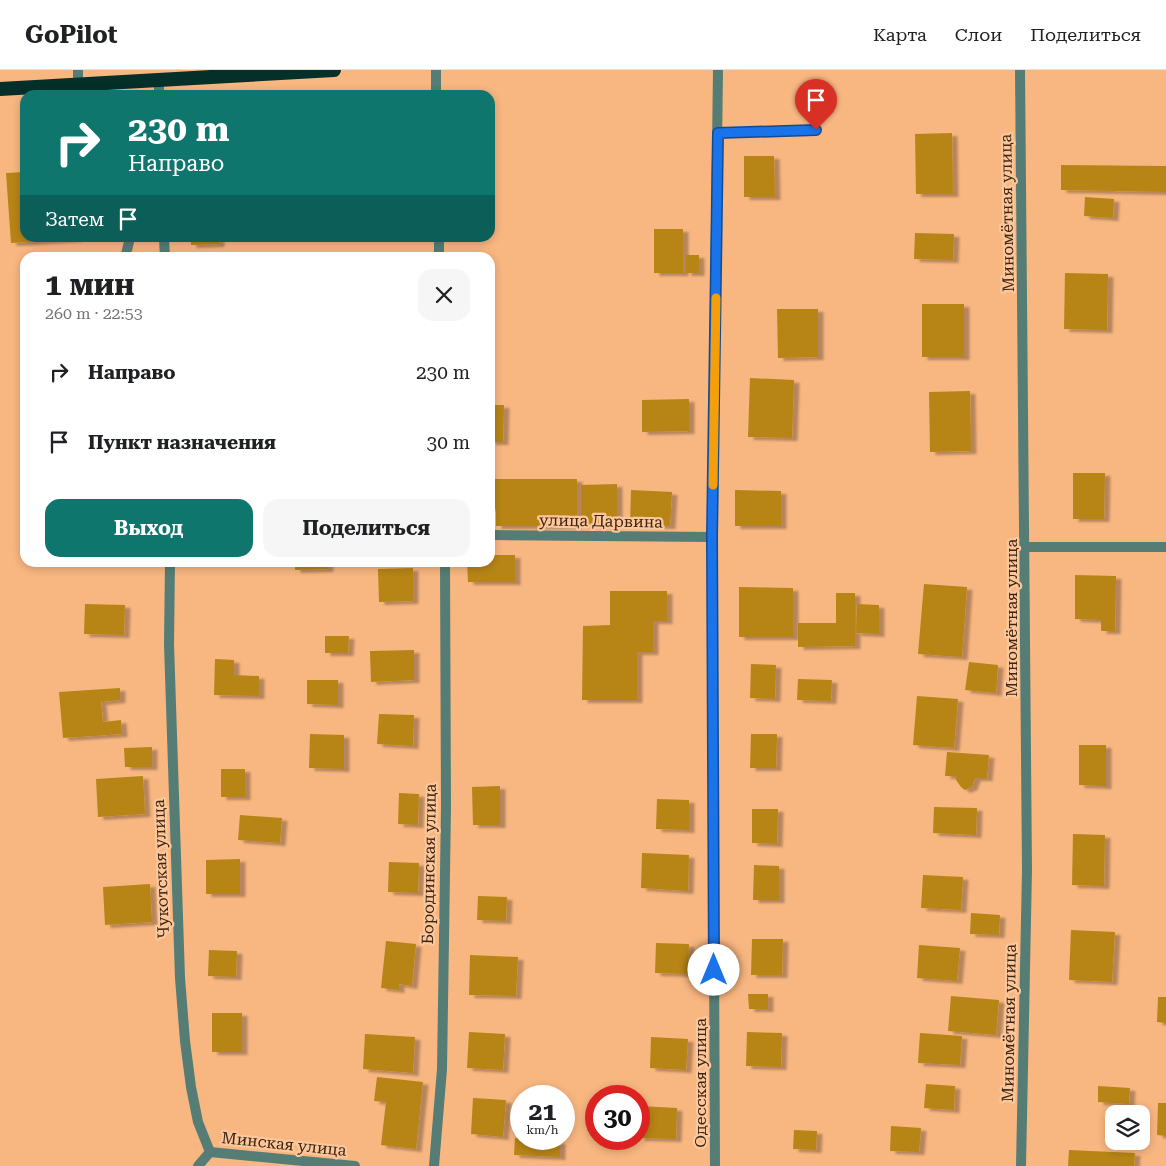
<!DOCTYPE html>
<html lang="ru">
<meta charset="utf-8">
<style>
body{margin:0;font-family:"Roboto Serif",serif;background:#f6f6f6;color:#202124;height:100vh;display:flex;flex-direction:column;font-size:19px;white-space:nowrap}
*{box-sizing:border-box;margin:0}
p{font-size:16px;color:#757577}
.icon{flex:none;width:28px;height:28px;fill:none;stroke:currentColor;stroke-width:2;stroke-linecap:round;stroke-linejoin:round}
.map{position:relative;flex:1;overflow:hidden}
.sheet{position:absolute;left:20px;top:182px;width:475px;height:315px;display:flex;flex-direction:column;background:#fff;border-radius:15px;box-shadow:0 2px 8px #0003}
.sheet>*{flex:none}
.top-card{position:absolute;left:20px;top:20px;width:475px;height:152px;border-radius:15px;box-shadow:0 2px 8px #0003;background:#0f766e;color:#fff;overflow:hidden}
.buttons{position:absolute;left:1105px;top:1035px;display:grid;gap:10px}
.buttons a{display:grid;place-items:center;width:45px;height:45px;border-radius:10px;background:#fff;box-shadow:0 2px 8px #0003;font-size:25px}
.speed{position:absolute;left:510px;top:1015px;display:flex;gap:10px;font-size:25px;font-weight:700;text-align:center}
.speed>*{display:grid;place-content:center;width:65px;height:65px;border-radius:50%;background:#fff;box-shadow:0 2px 8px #0003;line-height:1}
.speed small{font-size:12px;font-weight:400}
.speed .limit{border:8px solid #d22;background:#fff;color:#111}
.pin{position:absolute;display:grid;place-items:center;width:42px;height:42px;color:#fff;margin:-51px -21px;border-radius:50% 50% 50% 0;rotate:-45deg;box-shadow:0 0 5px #0007}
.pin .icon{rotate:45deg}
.me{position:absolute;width:55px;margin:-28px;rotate:0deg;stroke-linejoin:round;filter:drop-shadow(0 0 4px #0008)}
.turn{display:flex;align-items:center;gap:18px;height:105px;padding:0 25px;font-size:22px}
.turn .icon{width:65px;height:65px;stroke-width:2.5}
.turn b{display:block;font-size:35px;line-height:42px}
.then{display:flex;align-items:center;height:48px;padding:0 25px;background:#0003;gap:10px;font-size:19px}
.round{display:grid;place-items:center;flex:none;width:52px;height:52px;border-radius:15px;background:#f6f6f6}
.headline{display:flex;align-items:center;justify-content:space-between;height:85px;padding:0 25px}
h1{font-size:30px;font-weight:700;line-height:38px}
.button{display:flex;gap:10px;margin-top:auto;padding:10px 25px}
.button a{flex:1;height:58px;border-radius:15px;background:#0f766e;color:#fff;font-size:20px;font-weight:700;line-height:58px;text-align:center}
.button a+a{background:#f6f6f6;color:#202124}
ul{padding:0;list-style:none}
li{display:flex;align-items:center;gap:15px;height:70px;padding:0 25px}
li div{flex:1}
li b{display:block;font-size:19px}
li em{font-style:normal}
header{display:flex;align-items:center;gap:30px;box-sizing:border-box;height:70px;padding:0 25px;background:#fff;border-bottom:1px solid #e0e0e0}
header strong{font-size:24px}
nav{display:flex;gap:28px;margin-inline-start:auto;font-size:18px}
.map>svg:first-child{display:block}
.building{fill:#b78516;filter:url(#shadow)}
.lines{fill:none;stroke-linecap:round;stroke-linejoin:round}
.service{stroke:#557d75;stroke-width:10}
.minor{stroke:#557d75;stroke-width:10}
.trunk{stroke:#043029;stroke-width:14}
.route-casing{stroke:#114b97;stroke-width:12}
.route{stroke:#1a73e8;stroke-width:9}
.slow{stroke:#f59e0b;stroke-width:9}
.labels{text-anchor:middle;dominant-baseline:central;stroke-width:4.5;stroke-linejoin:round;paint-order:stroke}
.street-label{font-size:16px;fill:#3d240d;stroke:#fcc79c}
</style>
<header>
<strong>GoPilot</strong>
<nav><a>Карта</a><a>Слои</a><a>Поделиться</a></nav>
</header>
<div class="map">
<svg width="1166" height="1096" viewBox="0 0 1166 1096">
<defs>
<filter id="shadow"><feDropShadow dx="5.5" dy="3" stdDeviation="1" flood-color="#0004"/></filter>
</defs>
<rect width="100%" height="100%" fill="#f8b680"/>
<g class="building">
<path d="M 952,63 L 953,124 L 916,124 L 915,64 Z"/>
<path d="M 744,86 L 774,86 L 775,127 L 744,127 Z"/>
<path d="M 1061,95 L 1166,96 L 1166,122 L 1061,120 Z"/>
<path d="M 25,102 L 25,168 L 77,168 L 77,169 L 11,173 L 6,103 Z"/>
<path d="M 1085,127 L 1114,129 L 1113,148 L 1084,146 Z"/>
<rect x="654" y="159" width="29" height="44"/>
<path d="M 915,163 L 954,164 L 953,190 L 914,189 Z"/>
<path d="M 191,168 L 219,168 L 219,174 L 191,175 Z"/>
<rect x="686" y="185" width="13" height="18"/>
<path d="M 1065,203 L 1108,204 L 1107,260 L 1064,259 Z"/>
<rect x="922" y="234" width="42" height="53"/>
<path d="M 777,239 L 818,239 L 818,287 L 778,288 Z"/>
<path d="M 750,308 L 794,310 L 792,368 L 748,367 Z"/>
<path d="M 970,321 L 971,381 L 930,382 L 929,322 Z"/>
<path d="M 689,329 L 689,361 L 642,362 L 642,330 Z"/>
<path d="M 490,335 L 504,335 L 503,372 L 490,372 Z"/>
<path d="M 1073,403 L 1105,403 L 1104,449 L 1073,449 Z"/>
<path d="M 494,409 L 577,409 L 577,456 L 496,456 L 496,439 L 490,439 L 490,417 L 494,417 Z"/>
<path d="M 617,414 L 617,455 L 581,455 L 581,415 Z"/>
<path d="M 631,420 L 672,422 L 670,456 L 630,455 Z"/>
<path d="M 735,420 L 781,421 L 781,456 L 735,456 Z"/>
<path d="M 490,485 L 515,485 L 515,512 L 468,512 L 467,492 L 490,492 Z"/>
<path d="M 295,492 L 328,492 L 328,499 L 295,500 Z"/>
<path d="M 413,498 L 413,531 L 379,532 L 378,499 Z"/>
<path d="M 1075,505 L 1116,506 L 1115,561 L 1101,561 L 1101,550 L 1075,549 Z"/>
<path d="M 924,514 L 967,517 L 962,587 L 918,584 Z"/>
<path d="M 739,517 L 793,518 L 793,567 L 739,567 Z"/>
<path d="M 610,521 L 667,521 L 667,551 L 653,551 L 653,582 L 637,582 L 637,630 L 582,630 L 583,556 L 610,555 Z"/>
<path d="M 836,523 L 855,523 L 855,576 L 798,577 L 798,553 L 836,553 Z"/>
<path d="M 85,534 L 125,535 L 124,565 L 84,564 Z"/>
<path d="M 857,534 L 879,535 L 879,564 L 856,563 Z"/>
<path d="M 325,566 L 349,566 L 348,583 L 325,583 Z"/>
<path d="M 414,580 L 414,610 L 371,612 L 370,581 Z"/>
<path d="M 215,589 L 234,590 L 234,605 L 259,606 L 259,626 L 214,625 Z"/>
<path d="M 969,592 L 998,595 L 996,623 L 965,620 Z"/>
<path d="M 751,594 L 776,595 L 775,629 L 750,628 Z"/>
<path d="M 798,609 L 832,610 L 831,631 L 797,630 Z"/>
<path d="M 307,610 L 338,610 L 338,635 L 307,634 Z"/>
<path d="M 120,618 L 120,630 L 101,632 L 103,652 L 121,650 L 122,664 L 63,668 L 59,622 Z"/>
<path d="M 917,626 L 958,629 L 954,678 L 913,675 Z"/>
<path d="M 379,644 L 414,645 L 413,676 L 377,674 Z"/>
<path d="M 310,664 L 344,665 L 344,699 L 309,698 Z"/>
<path d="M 751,664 L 777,664 L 776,698 L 750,698 Z"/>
<path d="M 1079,675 L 1106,675 L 1106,716 L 1079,715 Z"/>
<path d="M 152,677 L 152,697 L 125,697 L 124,678 Z"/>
<path d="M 947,682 L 989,685 L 987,708 L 975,708 L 972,717 L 965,720 L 961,717 L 956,710 L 956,706 L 945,706 Z"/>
<rect x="221" y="699" width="24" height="28"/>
<path d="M 143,706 L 145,744 L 98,747 L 96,709 Z"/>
<path d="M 500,716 L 500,755 L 473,755 L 472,717 Z"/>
<path d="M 399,723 L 419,724 L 418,755 L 398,754 Z"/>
<path d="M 657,729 L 689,730 L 689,760 L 656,759 Z"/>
<path d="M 934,737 L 977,738 L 976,765 L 933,763 Z"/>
<path d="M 752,739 L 778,739 L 777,774 L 752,773 Z"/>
<path d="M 240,745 L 282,748 L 280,773 L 238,770 Z"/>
<path d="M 1073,764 L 1105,765 L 1104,816 L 1072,815 Z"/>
<path d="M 642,783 L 689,785 L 688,821 L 641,818 Z"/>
<path d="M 240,789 L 240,824 L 206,824 L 206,790 Z"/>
<path d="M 389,792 L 419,793 L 418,823 L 388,822 Z"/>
<path d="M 754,795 L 779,796 L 779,830 L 753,830 Z"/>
<path d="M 923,805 L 963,807 L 961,840 L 921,838 Z"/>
<path d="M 150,814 L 152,852 L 105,855 L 103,817 Z"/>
<path d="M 478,826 L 507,827 L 506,851 L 477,850 Z"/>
<path d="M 971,843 L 1000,845 L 999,865 L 970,864 Z"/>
<path d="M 1071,860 L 1115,862 L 1112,912 L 1069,910 Z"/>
<path d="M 752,869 L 783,869 L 782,905 L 751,905 Z"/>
<path d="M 386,871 L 416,874 L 412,916 L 399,914 L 399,920 L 381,918 Z"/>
<path d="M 656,873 L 689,874 L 688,904 L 655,903 Z"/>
<path d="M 919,875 L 960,878 L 957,911 L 917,908 Z"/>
<path d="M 209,880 L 237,881 L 236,907 L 208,906 Z"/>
<path d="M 470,885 L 518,887 L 516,926 L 469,925 Z"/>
<path d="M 748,924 L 768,924 L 768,939 L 749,939 Z"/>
<path d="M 951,926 L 999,930 L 996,965 L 948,961 Z"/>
<path d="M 1158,927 L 1166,927 L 1166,953 L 1157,952 Z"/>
<rect x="212" y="943" width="30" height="39"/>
<path d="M 469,962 L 505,964 L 503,1000 L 467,998 Z"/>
<path d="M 747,962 L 782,963 L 781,997 L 746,996 Z"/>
<path d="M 920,963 L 962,966 L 960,995 L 918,993 Z"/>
<path d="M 365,964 L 415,967 L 413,1003 L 363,999 Z"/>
<path d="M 651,967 L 688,969 L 686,1000 L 650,998 Z"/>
<path d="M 377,1007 L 423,1012 L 416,1079 L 381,1075 L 386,1032 L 374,1031 Z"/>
<path d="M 926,1014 L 955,1016 L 954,1040 L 924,1038 Z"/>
<path d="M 1098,1016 L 1130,1018 L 1129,1034 L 1098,1032 Z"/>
<path d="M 473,1028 L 506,1030 L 503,1067 L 471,1064 Z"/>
<path d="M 1158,1033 L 1166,1033 L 1166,1066 L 1157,1065 Z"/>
<path d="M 639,1036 L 677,1038 L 676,1069 L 639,1068 Z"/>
<path d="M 891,1056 L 921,1058 L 919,1082 L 890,1081 Z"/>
<path d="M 794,1060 L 817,1061 L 816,1080 L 793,1079 Z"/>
<path d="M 515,1068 L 560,1071 L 560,1087 L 514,1085 Z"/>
<path d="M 1069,1080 L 1135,1083 L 1134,1096 L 1068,1096 Z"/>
</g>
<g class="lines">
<g class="service">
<path d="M 718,63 L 816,60"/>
<path d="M 125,188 L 130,168"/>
</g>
<g class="minor">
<path d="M 78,0 L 78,14"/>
<path d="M 436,0 L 436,25"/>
<path d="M 1020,0 L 1027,800 L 1021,1096"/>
<path d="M 159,9 L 159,25"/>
<path d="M 164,168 L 165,188"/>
<path d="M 439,168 L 439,188"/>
<path d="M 490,465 L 712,467"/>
<path d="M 1026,477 L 1166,477"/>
<path d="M 170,492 L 169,574 L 180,908 L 185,971 L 191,1017 L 198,1052 L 210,1082 L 198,1096"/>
<path d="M 210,1082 L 355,1096"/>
<path d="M 434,1096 L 442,999 L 446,737 L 445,492"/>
<path d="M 715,1096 L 712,467 L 718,0"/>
</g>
<path class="trunk" d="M 0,19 L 334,0"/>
</g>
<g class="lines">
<g class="route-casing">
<path id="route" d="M 714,900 L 712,467 L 718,63 L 816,60"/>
</g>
<use href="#route" class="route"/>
<path class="slow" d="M 713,415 L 716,228"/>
</g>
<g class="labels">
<g class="street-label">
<text transform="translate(1007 143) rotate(-91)">Миномётная улица</text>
<text transform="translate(601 451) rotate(1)">улица Дарвина</text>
<text transform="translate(1011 548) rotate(-90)">Миномётная улица</text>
<text transform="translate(429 794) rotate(-89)">Бородинская улица</text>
<text transform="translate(161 799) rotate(-92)">Чукотская улица</text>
<text transform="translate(1009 953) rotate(-89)">Миномётная улица</text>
<text transform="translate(700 1013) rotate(-90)">Одесская улица</text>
<text transform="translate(284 1074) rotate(6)">Минская улица</text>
</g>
</g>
</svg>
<div class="buttons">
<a><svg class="icon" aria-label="layers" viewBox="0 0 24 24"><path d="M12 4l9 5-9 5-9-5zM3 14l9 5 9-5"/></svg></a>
</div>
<div class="speed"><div>21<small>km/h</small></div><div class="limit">30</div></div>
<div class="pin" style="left:816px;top:60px;background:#d93025"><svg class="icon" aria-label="arrive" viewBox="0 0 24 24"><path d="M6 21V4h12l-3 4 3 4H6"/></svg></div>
<svg class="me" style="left:714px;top:900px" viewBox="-20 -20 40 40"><circle r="19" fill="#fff"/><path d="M0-13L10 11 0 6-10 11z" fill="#1a73e8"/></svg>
<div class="top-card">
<div class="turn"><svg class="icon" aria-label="right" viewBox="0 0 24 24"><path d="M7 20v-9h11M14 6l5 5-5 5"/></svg><div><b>230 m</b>Направо</div></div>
<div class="then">Затем<svg class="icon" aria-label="arrive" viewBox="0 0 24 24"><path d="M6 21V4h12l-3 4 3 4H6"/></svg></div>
</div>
<section class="sheet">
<div class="headline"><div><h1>1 мин</h1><p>260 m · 22:53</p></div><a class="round"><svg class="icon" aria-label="close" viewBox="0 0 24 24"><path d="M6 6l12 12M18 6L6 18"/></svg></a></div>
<ul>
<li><svg class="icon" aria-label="right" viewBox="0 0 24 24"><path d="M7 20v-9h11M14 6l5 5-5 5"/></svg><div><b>Направо</b></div><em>230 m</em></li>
<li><svg class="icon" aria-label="arrive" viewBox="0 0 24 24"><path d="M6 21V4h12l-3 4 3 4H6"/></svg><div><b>Пункт назначения</b></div><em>30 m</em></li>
</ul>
<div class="button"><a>Выход</a><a>Поделиться</a></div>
</section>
</div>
